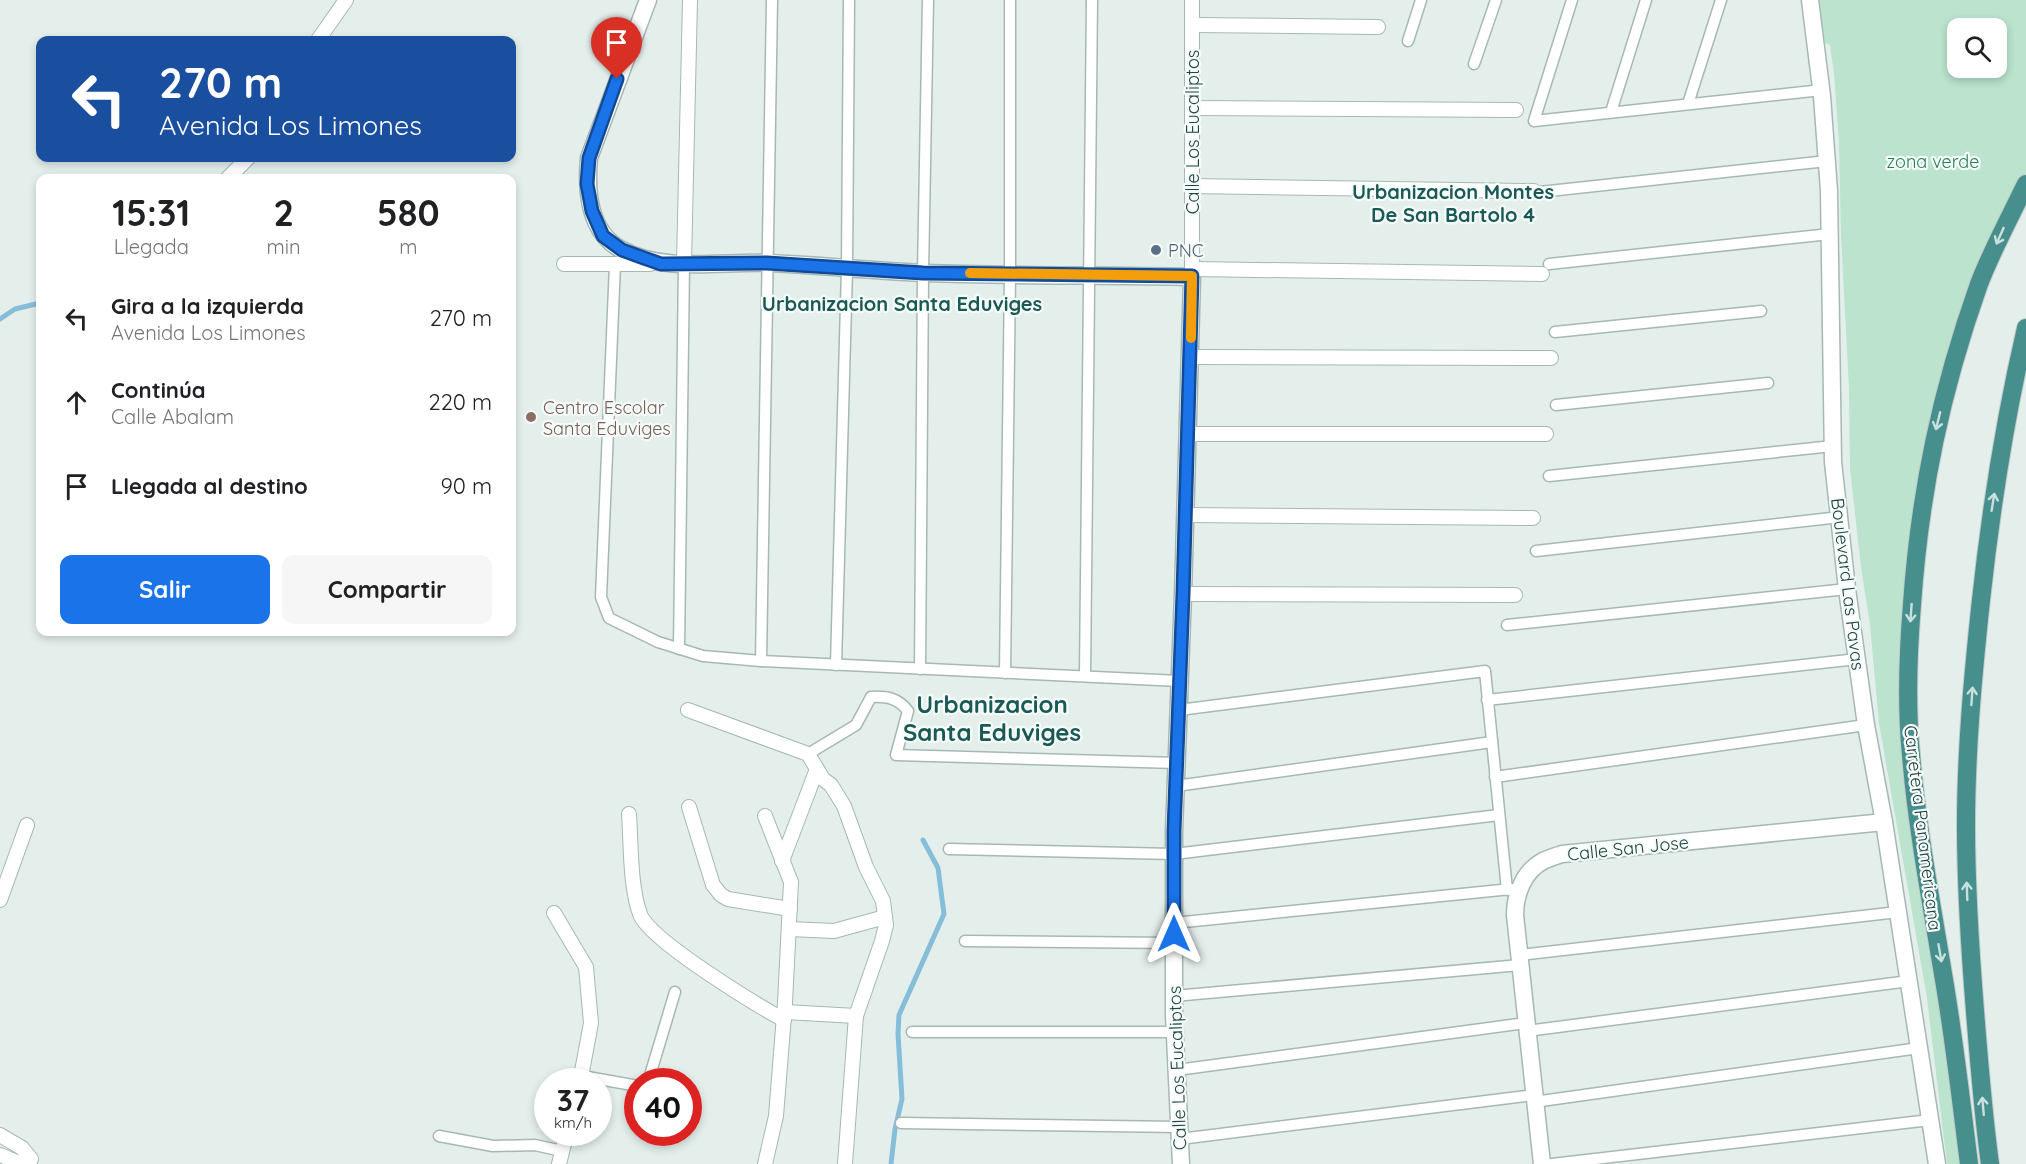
<!DOCTYPE html>
<html lang="es">
<meta charset="utf-8">
<style>
body{margin:0;font-family:Quicksand,sans-serif;background:#f6f6f6;color:#202124;height:100vh;display:flex;flex-direction:column;font-size:22px;white-space:nowrap}
*{box-sizing:border-box;margin:0}
p{font-size:20px;color:#757577}
.icon{flex:none;width:33px;height:33px;fill:none;stroke:currentColor;stroke-width:2;stroke-linecap:round;stroke-linejoin:round}
.map{position:relative;flex:1;overflow:hidden}
.drawer{position:absolute;left:36px;top:174px;width:480px;height:462px;display:flex;flex-direction:column;background:#fff;border-radius:12px;box-shadow:0 3px 9px #0003}
.drawer>*{flex:none}
.hud{position:absolute;left:36px;top:36px;width:480px;height:126px;border-radius:12px;box-shadow:0 3px 9px #0003;background:#1a4fa0;color:#fff;overflow:hidden}
.tools{position:absolute;left:1947px;top:18px;display:grid;gap:12px}
.tools a{display:grid;place-items:center;width:60px;height:60px;border-radius:12px;background:#fff;box-shadow:0 3px 9px #0003;font-size:30px}
.speed{position:absolute;left:534px;top:1068px;display:flex;gap:12px;font-size:30px;font-weight:700;text-align:center}
.speed>*{display:grid;place-content:center;width:78px;height:78px;border-radius:50%;background:#fff;box-shadow:0 3px 9px #0003;line-height:1}
.speed small{font-size:15px;font-weight:400}
.speed .limit{border:9px solid #d22;background:#fff;color:#111}
.pin{position:absolute;display:grid;place-items:center;width:51px;height:51px;color:#fff;margin:-62px -26px;border-radius:50% 50% 50% 0;rotate:-45deg;box-shadow:0 0 6px #0007}
.pin .icon{rotate:45deg}
.me{position:absolute;width:66px;margin:-33px;rotate:0deg;stroke-linejoin:round;filter:drop-shadow(0 0 4px #0008)}
.turn{display:flex;align-items:center;gap:21px;height:126px;padding:0 24px;font-size:27px}
.turn .icon{width:78px;height:78px;stroke-width:2.5}
.turn b{display:block;font-size:42px;line-height:51px}
.eta{display:flex;justify-content:space-evenly;align-items:center;height:102px;text-align:center}
.eta b{font-size:36px;font-weight:700;line-height:42px}
.cta{display:flex;gap:12px;margin-top:auto;padding:12px 24px}
.cta a{flex:1;height:69px;border-radius:12px;background:#1a73e8;color:#fff;font-size:24px;font-weight:700;line-height:69px;text-align:center}
.cta a+a{background:#f6f6f6;color:#202124}
ul{padding:0;list-style:none}
li{display:flex;align-items:center;gap:18px;height:84px;padding:0 24px}
li div{flex:1}
li b{display:block;font-size:22px}
li em{font-style:normal}
.map>svg:first-child{display:block}
.green{fill:#bbe3cd;fill-rule:evenodd}
.lines{fill:none;stroke-linecap:round;stroke-linejoin:round}
.stream{stroke:#86beda;stroke-width:5}
.pedestrian-casing{stroke:#a6b8b5;stroke-width:13}
.minor-casing{stroke:#a6b8b5;stroke-width:16}
.tertiary-casing{stroke:#a6b8b5;stroke-width:19}
.trunk-casing{stroke:#c1cbca;stroke-width:20}
.pedestrian{stroke:#fff;stroke-width:10}
.minor{stroke:#fff;stroke-width:14}
.tertiary{stroke:#fff;stroke-width:16}
.trunk{stroke:#468f8c;stroke-width:18}
.oneway{stroke:#c9e0de}
.route-casing{stroke:#114b97;stroke-width:15}
.route{stroke:#1a73e8;stroke-width:10}
.slow{stroke:#f59e0b;stroke-width:10}
.service-dot{fill:#5c6f8a;stroke:#f5fbf9;stroke-width:2}
.education-dot{fill:#8d6e63;stroke:#f5fbf9;stroke-width:2}
.labels{text-anchor:middle;dominant-baseline:central;stroke-width:4.5;stroke-linejoin:round;paint-order:stroke}
.street-label{font-size:18px;fill:#214441;stroke:#f5fbf9}
.park-label{font-size:18px;fill:#258059;stroke:#f5fbf9}
.service-label{font-size:18px;fill:#4e5e75;stroke:#f5fbf9;text-anchor:start}
.education-label{font-size:18px;fill:#785e54;stroke:#f5fbf9;text-anchor:start}
.neighbourhood-label{font-size:20px;font-weight:bold;fill:#1a5955;stroke:#f5fbf9}
.district-label{font-size:24px;font-weight:bold;fill:#1a5955;stroke:#f5fbf9}
</style>
<div class="map">
<svg width="2026" height="1164" viewBox="0 0 2026 1164">
<rect width="100%" height="100%" fill="#e4efec"/>
<path class="green" d="M 1819,0 L 2026,0 L 2026,186 L 1978,288 L 1935,433 L 1908,695 L 1969,1164 L 1947,1164 L 1927,998 L 1879,723 L 1870,625 L 1861,567 L 1850,469 L 1849,389 L 1841,235 L 1839,143 L 1834,73 L 1830,45 L 1825,43 ZM 1958,28 L 1996,28 L 1996,68 L 1958,68 Z"/>
<g class="lines">
<g class="stream">
<path d="M 0,319 L 15,309 L 36,304 L 40,306"/>
<path d="M 891,1164 L 895,1129 L 902,1099 L 898,1034 L 899,1015 L 944,914 L 938,868 L 923,840"/>
</g>
<g class="pedestrian-casing">
<g id="pedestrian">
<path d="M 1572,0 L 1534,121 L 1822,90"/>
<path d="M 1408,41 L 1421,0"/>
<path d="M 1474,64 L 1496,0"/>
<path d="M 1688,104 L 1721,0"/>
<path d="M 1611,112 L 1646,0"/>
<path d="M 1540,192 L 1827,161"/>
<path d="M 615,264 L 601,597 L 609,618 L 658,642 L 703,656 L 761,661 L 1180,681"/>
<path d="M 1549,264 L 1830,234"/>
<path d="M 1555,332 L 1761,311"/>
<path d="M 1556,405 L 1768,383"/>
<path d="M 1549,476 L 1833,446"/>
<path d="M 1536,551 L 1840,517"/>
<path d="M 1507,625 L 1847,589"/>
<path d="M 679,649 L 684,263"/>
<path d="M 761,661 L 772,0"/>
<path d="M 836,665 L 847,268 L 849,0"/>
<path d="M 920,669 L 923,273 L 928,0"/>
<path d="M 1005,673 L 1010,274 L 1010,0"/>
<path d="M 1085,676 L 1092,0"/>
<path d="M 1487,700 L 1857,659"/>
<path d="M 1179,710 L 1485,671 L 1507,890"/>
<path d="M 808,754 L 856,725 L 871,697 C 887,696 898,698 908,711 L 896,755 L 1177,763"/>
<path d="M 1495,777 L 1866,725"/>
<path d="M 1176,786 L 1492,742"/>
<path d="M 949,849 L 1174,854 L 1499,815"/>
<path d="M 1174,923 L 1511,889"/>
<path d="M 965,941 L 1174,943"/>
<path d="M 1519,955 L 1898,912"/>
<path d="M 1174,996 L 1520,965"/>
<path d="M 1527,1031 L 1909,981"/>
<path d="M 912,1032 L 1175,1032"/>
<path d="M 1177,1070 L 1526,1023"/>
<path d="M 582,1076 L 638,1086"/>
<path d="M 648,1082 L 675,992"/>
<path d="M 1534,1102 L 1919,1048"/>
<path d="M 901,1123 L 1180,1127"/>
<path d="M 439,1136 L 493,1146 L 535,1145 L 562,1151"/>
<path d="M 1180,1139 L 1534,1095"/>
<path d="M 1552,1164 L 1930,1120"/>
</g>
</g>
<g class="minor-casing">
<g id="minor">
<path d="M 1192,0 L 1192,277"/>
<path d="M 1192,25 L 1378,27"/>
<path d="M 318,40 L 346,0"/>
<path d="M 1192,108 L 1516,110"/>
<path d="M 228,178 L 248,158"/>
<path d="M 1192,186 L 1534,191"/>
<path d="M 684,263 L 690,0"/>
<path d="M 564,264 L 650,264"/>
<path d="M 1192,269 L 1542,274"/>
<path d="M 1190,357 L 1551,358"/>
<path d="M 1188,434 L 1546,434"/>
<path d="M 1186,515 L 1533,518"/>
<path d="M 1183,594 L 1515,595"/>
<path d="M 688,710 L 808,754 L 823,779 L 831,785 L 844,806 L 866,867 L 883,901 L 886,925 L 882,941 L 856,1016 L 845,1164"/>
<path d="M 689,807 L 713,885 L 721,895 L 728,899 L 790,909"/>
<path d="M 629,814 C 631,843 630,887 640,914 C 649,940 757,1005 784,1020"/>
<path d="M 765,816 L 791,882 L 785,1003 L 776,1116 L 765,1164"/>
<path d="M 782,861 L 817,769"/>
<path d="M 0,900 L 27,825"/>
<path d="M 554,913 L 586,967 L 591,1023 L 580,1082"/>
<path d="M 789,929 L 834,931 L 885,917"/>
<path d="M 785,1012 L 856,1016"/>
<path d="M 0,1135 L 22,1148 L 31,1159 L 29,1164"/>
<path d="M 0,1155 L 21,1164"/>
<path d="M 559,1164 L 567,1132"/>
</g>
</g>
<g class="tertiary-casing">
<g id="tertiary">
<path d="M 648,0 L 589,158 C 586,191 588,232 622,250 C 664,273 722,261 769,263 C 821,265 872,271 924,273 C 1013,276 1103,275 1192,277 L 1183,594 L 1174,831 L 1174,1015 L 1181,1164"/>
<path d="M 1810,0 L 1822,96 L 1829,191 L 1833,462 L 1847,589 L 1866,725 L 1884,822 L 1937,1164"/>
<path d="M 1542,1164 L 1515,915 C 1515,894 1524,871 1543,861 C 1549,858 1556,856 1562,854 L 1884,822"/>
</g>
</g>
<g class="trunk-casing">
<g id="trunk">
<path d="M 1969,1164 C 1961,1101 1954,1037 1943,974 C 1931,901 1917,828 1911,755 C 1906,705 1908,653 1912,604 C 1920,491 1941,391 1979,284 C 1992,250 2010,217 2026,184"/>
<path d="M 1990,1164 C 1983,1113 1979,1062 1975,1011 C 1970,949 1966,888 1966,826 C 1966,750 1973,675 1981,600 C 1991,508 2005,418 2026,328"/>
</g>
</g>
<use href="#pedestrian" class="pedestrian"/>
<use href="#minor" class="minor"/>
<use href="#tertiary" class="tertiary"/>
<use href="#trunk" class="trunk"/>
</g>
<defs><path id="oneway-shaft" d="M-6 0H5M1.5-3L5.5 0L1.5 3" fill="none" stroke-width="1.6" stroke-linecap="round" stroke-linejoin="round" transform="scale(1.5)"/></defs>
<g class="oneway">
<use href="#oneway-shaft" transform="translate(2000 236) rotate(114)"/>
<use href="#oneway-shaft" transform="translate(1938 421) rotate(104)"/>
<use href="#oneway-shaft" transform="translate(1993 502) rotate(-81)"/>
<use href="#oneway-shaft" transform="translate(1911 613) rotate(94)"/>
<use href="#oneway-shaft" transform="translate(1972 696) rotate(-86)"/>
<use href="#oneway-shaft" transform="translate(1967 891) rotate(-92)"/>
<use href="#oneway-shaft" transform="translate(1940 953) rotate(80)"/>
<use href="#oneway-shaft" transform="translate(1983 1106) rotate(-95)"/>
</g>
<g class="lines">
<g class="route-casing">
<path id="route" d="M 617,79 L 589,158 L 587,184 L 592,211 L 603,236 L 622,250 L 641,257 L 661,264 L 767,263 L 923,273 L 1192,276 L 1183,594 L 1174,831 L 1174,934"/>
</g>
<use href="#route" class="route"/>
<path class="slow" d="M 970,273 L 1192,276 L 1191,338"/>
</g>
<circle class="service-dot" cx="1156" cy="250" r="6"/>
<circle class="education-dot" cx="531" cy="417" r="6"/>
<g class="labels">
<g class="street-label">
<text transform="translate(1192 132) rotate(-90)">Calle Los Eucaliptos</text>
<text transform="translate(1848 584) rotate(83)">Boulevard Las Pavas</text>
<text transform="translate(1923 828) rotate(83)">Carretera Panamericana</text>
<text transform="translate(1628 848) rotate(-6)">Calle San Jose</text>
<text transform="translate(1177 1068) rotate(-92)">Calle Los Eucaliptos</text>
</g>
<g class="park-label">
<text x="1933" y="161">zona verde</text>
</g>
<g class="service-label">
<text x="1168" y="250">PNC</text>
</g>
<g class="education-label">
<text x="543" y="407">Centro Escolar<tspan x="543" dy="21">Santa Eduviges</tspan></text>
</g>
<g class="neighbourhood-label">
<text x="1453" y="191">Urbanizacion Montes<tspan x="1453" dy="23">De San Bartolo 4</tspan></text>
<text x="902" y="303">Urbanizacion Santa Eduviges</text>
</g>
<g class="district-label">
<text x="992" y="704">Urbanizacion<tspan x="992" dy="28">Santa Eduviges</tspan></text>
</g>
</g>
</svg>
<div class="tools">
<a><svg class="icon" aria-label="search" viewBox="0 0 24 24"><circle cx="10" cy="10" r="6"/><path d="M15 15l6 6"/></svg></a>
</div>
<div class="speed"><div>37<small>km/h</small></div><div class="limit">40</div></div>
<div class="pin" style="left:617px;top:79px;background:#d93025"><svg class="icon" aria-label="arrive" viewBox="0 0 24 24"><path d="M6 21V4h12l-3 4 3 4H6"/></svg></div>
<svg class="me" style="left:1174px;top:934px" viewBox="-20 -20 40 40"><path d="M0-17L14 15 0 8-14 15z" fill="#1a73e8" stroke="#fff" stroke-width="4"/></svg>
<div class="hud">
<div class="turn"><svg class="icon" aria-label="left" viewBox="0 0 24 24"><path d="M17 20v-9H6M10 6l-5 5 5 5"/></svg><div><b>270 m</b>Avenida Los Limones</div></div>
</div>
<section class="drawer">
<div class="eta">
<div><b>15:31</b><p>Llegada</p></div>
<div><b>2</b><p>min</p></div>
<div><b>580</b><p>m</p></div>
</div>
<ul>
<li><svg class="icon" aria-label="left" viewBox="0 0 24 24"><path d="M17 20v-9H6M10 6l-5 5 5 5"/></svg><div><b>Gira a la izquierda</b><p>Avenida Los Limones</p></div><em>270 m</em></li>
<li><svg class="icon" aria-label="ahead" viewBox="0 0 24 24"><path d="M12 20V5M6 11l6-6 6 6"/></svg><div><b>Continúa</b><p>Calle Abalam</p></div><em>220 m</em></li>
<li><svg class="icon" aria-label="arrive" viewBox="0 0 24 24"><path d="M6 21V4h12l-3 4 3 4H6"/></svg><div><b>Llegada al destino</b></div><em>90 m</em></li>
</ul>
<div class="cta"><a>Salir</a><a>Compartir</a></div>
</section>
</div>
